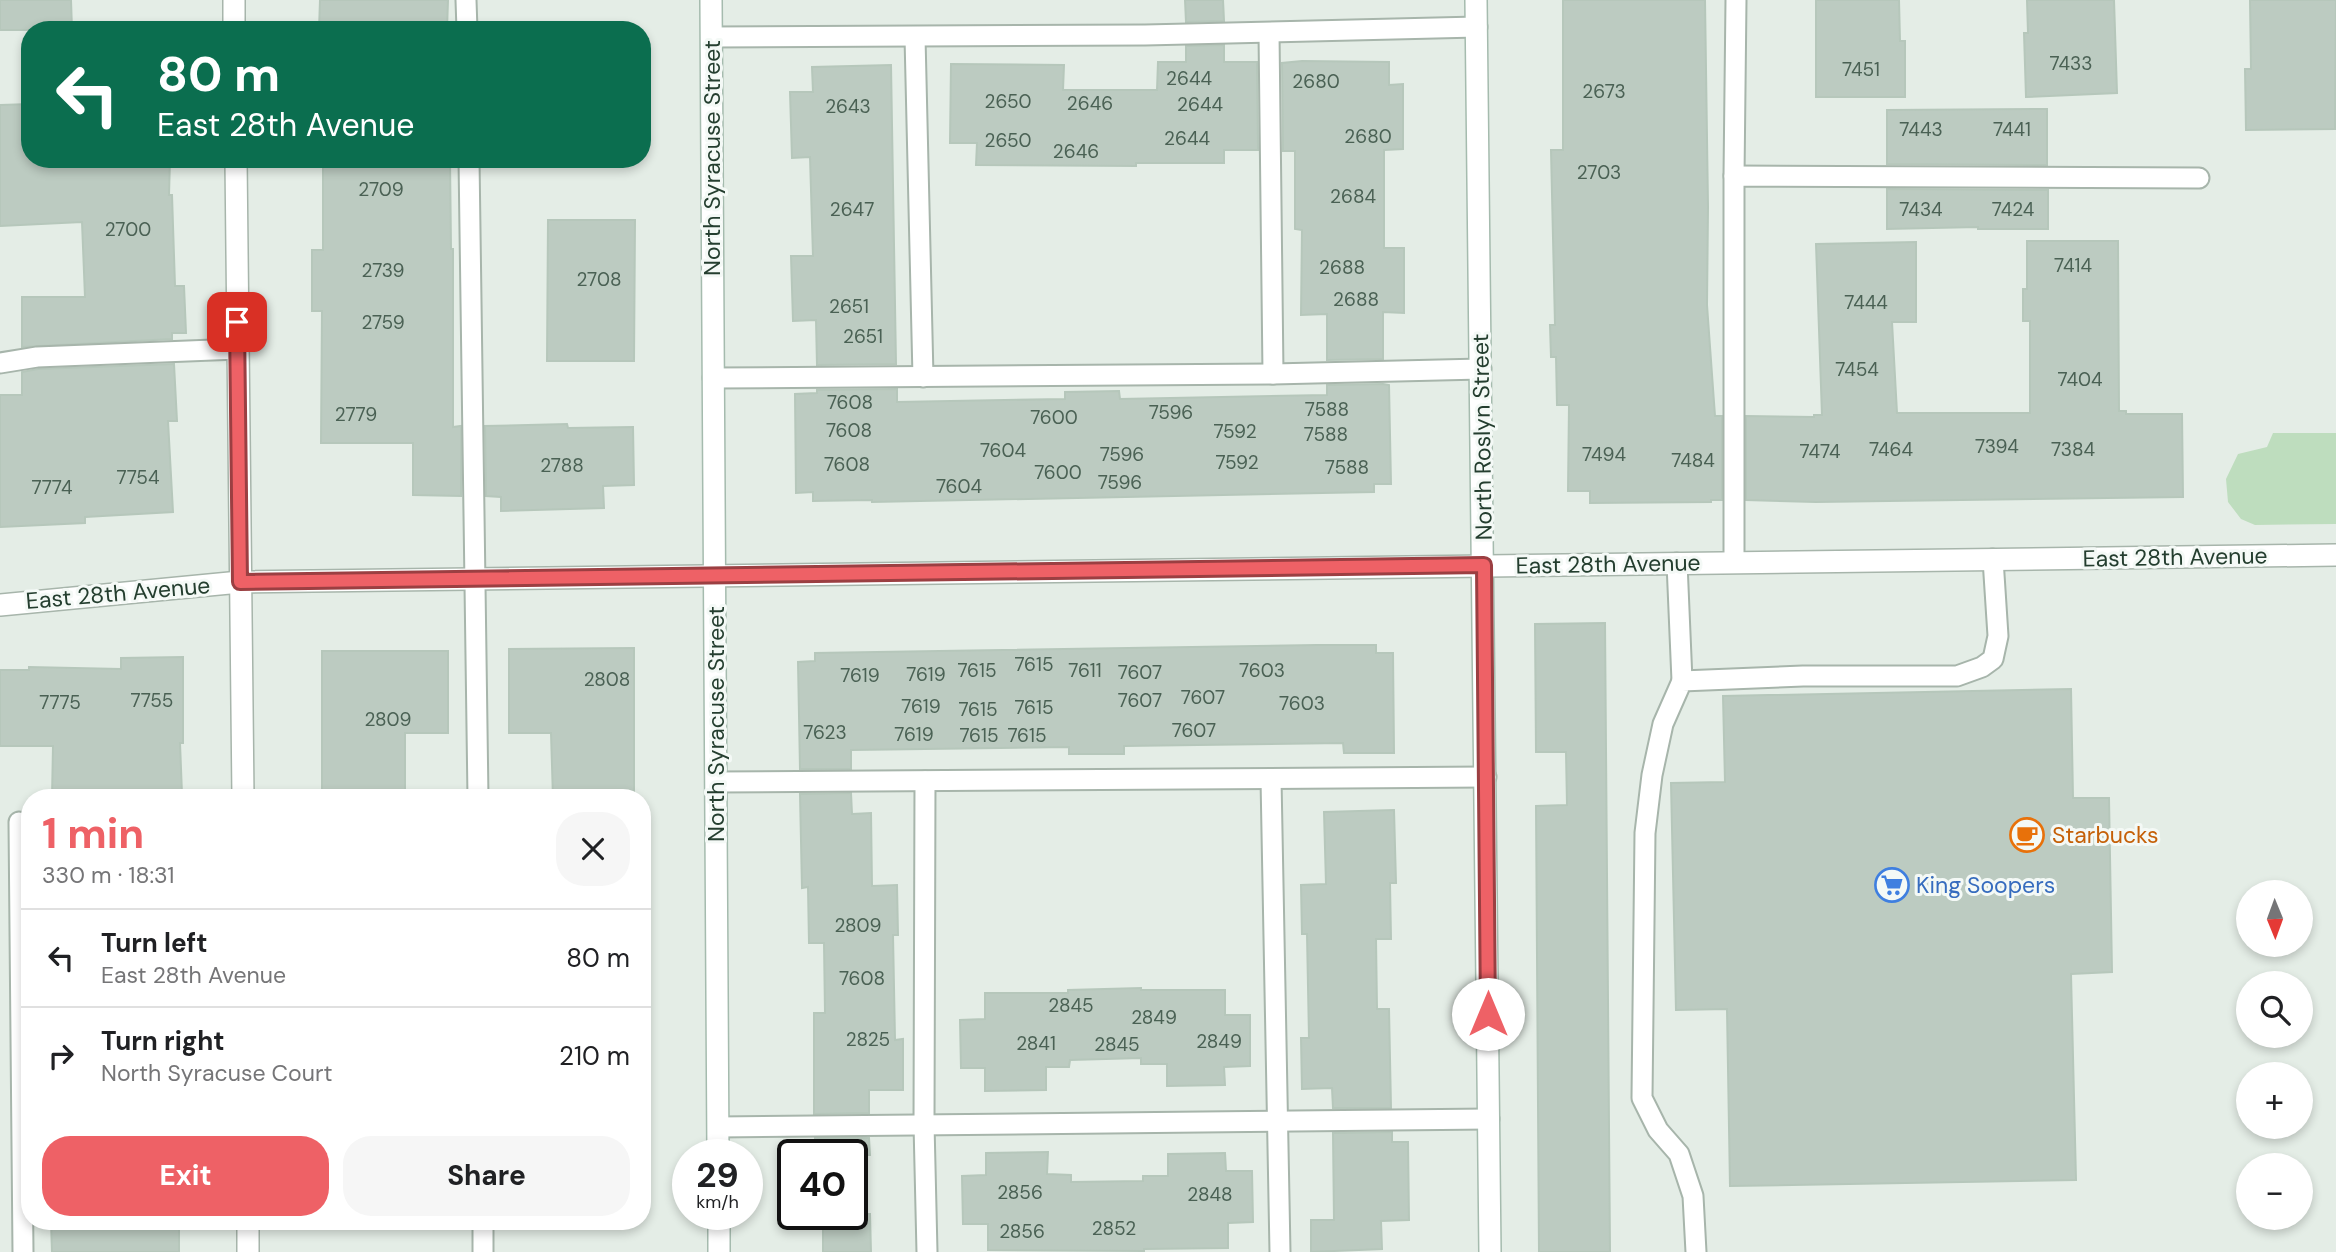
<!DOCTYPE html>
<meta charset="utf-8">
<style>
body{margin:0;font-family:"DM Sans",sans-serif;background:#f6f6f6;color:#202124;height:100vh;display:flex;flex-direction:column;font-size:26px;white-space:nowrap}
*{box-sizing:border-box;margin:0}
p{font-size:23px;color:#757577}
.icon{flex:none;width:38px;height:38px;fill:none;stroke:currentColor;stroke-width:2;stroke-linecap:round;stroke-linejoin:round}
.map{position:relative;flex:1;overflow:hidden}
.drawer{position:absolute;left:21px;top:789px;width:630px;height:441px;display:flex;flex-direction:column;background:#fff;border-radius:28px;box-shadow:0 4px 10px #0003}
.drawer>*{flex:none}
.top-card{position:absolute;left:21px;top:21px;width:630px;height:147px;border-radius:28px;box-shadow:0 4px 10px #0003;background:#0b6e4f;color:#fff;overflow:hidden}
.needle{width:46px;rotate:179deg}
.tools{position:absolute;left:2236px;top:880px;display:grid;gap:14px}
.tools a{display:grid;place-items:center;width:77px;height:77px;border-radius:50%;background:#fff;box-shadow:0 4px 10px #0003;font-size:35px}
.speed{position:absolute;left:672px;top:1139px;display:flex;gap:14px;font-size:35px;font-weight:700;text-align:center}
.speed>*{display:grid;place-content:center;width:91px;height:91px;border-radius:50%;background:#fff;box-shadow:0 4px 10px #0003;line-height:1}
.speed small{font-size:18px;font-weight:400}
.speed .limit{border:4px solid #111;border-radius:10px;background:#fff;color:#111}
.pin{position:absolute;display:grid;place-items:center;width:60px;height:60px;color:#fff;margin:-30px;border-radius:14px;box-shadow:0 4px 10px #0006}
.me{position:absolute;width:77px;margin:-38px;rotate:0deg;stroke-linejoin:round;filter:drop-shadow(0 0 5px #0008)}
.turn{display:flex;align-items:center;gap:24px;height:147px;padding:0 21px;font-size:32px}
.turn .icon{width:91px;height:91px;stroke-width:2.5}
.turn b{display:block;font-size:49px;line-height:60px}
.round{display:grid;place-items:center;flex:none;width:74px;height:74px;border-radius:28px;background:#f6f6f6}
.head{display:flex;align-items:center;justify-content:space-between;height:119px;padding:0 21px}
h1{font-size:42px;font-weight:700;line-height:52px;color:#ee6166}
.cta{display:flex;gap:14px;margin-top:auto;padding:14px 21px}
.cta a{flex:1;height:80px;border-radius:28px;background:#ee6166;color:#fff;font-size:28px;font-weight:700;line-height:80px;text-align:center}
.cta a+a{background:#f6f6f6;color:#202124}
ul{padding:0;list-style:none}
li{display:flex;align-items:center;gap:21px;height:98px;padding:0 21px;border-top:2px solid #e0e0e0}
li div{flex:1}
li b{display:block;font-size:26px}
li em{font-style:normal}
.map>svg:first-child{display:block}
.green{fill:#beddbe}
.building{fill:#bccbc1;stroke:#b6c7bb;stroke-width:2}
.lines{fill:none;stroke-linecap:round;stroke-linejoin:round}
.lane-casing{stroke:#a7b5ab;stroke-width:23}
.street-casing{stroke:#a7b5ab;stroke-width:24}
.secondary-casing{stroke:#a5bbae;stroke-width:24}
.lane{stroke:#fff;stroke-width:19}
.street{stroke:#fff;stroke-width:21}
.secondary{stroke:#fff;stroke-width:21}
.route-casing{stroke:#9b3f42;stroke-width:18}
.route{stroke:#ee6166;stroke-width:12}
.labels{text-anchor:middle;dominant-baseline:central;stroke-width:6;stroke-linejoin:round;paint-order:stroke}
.number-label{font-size:19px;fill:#4a6154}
.street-label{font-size:23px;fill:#243e2f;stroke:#f4f9f6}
.food-label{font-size:23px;fill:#c56008;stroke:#f4f9f6;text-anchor:start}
.shop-label{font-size:23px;fill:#366cbe;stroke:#f4f9f6;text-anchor:start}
</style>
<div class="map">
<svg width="2336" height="1252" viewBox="0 0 2336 1252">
<rect width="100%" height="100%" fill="#e4ede6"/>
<path class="green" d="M 2273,433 L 2336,433 L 2336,524 L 2255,525 L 2241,519 L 2228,502 L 2226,479 L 2238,454 L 2267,447 Z"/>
<g class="building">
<path d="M 0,0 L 71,0 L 72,30 L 0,30 Z"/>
<path d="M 320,0 L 448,0 L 447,30 L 319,30 Z"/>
<path d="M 1185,0 L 1223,0 L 1224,21 L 1186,22 Z"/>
<path d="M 1563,0 L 1705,0 L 1708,207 L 1707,305 L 1715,416 L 1722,416 L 1722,500 L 1711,500 L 1711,502 L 1590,503 L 1590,491 L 1568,491 L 1569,405 L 1557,405 L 1556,357 L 1551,357 L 1550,325 L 1555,325 L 1551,150 L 1563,150 Z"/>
<path d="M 1816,0 L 1899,0 L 1900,41 L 1905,41 L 1905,97 L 1816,97 Z"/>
<path d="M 2027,0 L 2114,0 L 2117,93 L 2026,97 L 2024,33 L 2028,33 Z"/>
<path d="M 2250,0 L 2336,0 L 2335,129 L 2246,130 L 2245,69 L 2251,69 Z"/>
<path d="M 1224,45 L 1224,62 L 1257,62 L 1258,150 L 1224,150 L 1224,163 L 1136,163 L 1136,166 L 976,165 L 977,143 L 950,143 L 951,64 L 1064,65 L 1063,90 L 1157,90 L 1158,62 L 1186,62 L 1186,46 Z"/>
<path d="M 1302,61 L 1389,62 L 1389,85 L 1403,84 L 1403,149 L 1384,150 L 1384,248 L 1404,248 L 1404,313 L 1383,312 L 1383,359 L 1327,360 L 1327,314 L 1301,315 L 1302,230 L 1295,229 L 1295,151 L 1283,151 L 1282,63 Z"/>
<path d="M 891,65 L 896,364 L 817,365 L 816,320 L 793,321 L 791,256 L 813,256 L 810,157 L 792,158 L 790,92 L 813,92 L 812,67 Z"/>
<path d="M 30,104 L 30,159 L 170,159 L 169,195 L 172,195 L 175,286 L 184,286 L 186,333 L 172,333 L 172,339 L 22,347 L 22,297 L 85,297 L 82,222 L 0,226 L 0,105 Z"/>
<path d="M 2047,109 L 2047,165 L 1887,164 L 1887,110 Z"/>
<path d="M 323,159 L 450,159 L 451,249 L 453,249 L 453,427 L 461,426 L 461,496 L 413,495 L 413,443 L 321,443 L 322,311 L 312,311 L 312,250 L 323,250 Z"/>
<path d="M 1887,189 L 2048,190 L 2048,229 L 1978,229 L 1978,227 L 1887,229 Z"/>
<path d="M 548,220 L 635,220 L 634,361 L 547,361 Z"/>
<path d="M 2027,241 L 2118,241 L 2119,411 L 2126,411 L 2126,414 L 2182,414 L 2183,497 L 1816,502 L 1746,500 L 1746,416 L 1814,417 L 1814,415 L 1822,415 L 1816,244 L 1916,242 L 1916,322 L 1892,322 L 1897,413 L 2030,413 L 2030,321 L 2023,321 L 2023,289 L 2027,289 Z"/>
<path d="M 174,364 L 177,421 L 168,421 L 173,512 L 85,517 L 85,523 L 0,527 L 0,395 L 22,395 L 22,372 L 38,369 Z"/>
<path d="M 1383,384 L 1389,385 L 1391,484 L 1374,484 L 1374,492 L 872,502 L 872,500 L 813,501 L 813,492 L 796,493 L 795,394 L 817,393 L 817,390 L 897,389 L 897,402 L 1065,399 L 1065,392 L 1119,391 L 1120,399 L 1327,395 L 1327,385 Z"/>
<path d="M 567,424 L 568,428 L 633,427 L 634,485 L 603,486 L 604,508 L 501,511 L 501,497 L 486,496 L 485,426 Z"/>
<path d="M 1605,623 L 1610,1252 L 1539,1252 L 1536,806 L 1567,805 L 1566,752 L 1536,752 L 1535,624 Z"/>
<path d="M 1317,645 L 1376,645 L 1376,653 L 1393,653 L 1394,753 L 1344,753 L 1343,743 L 1124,746 L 1124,754 L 1069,754 L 1069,747 L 851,750 L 851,769 L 800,769 L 798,662 L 815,661 L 815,653 Z"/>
<path d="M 634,648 L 634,798 L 553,798 L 551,733 L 509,733 L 509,649 Z"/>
<path d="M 322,651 L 448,651 L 448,733 L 405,733 L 405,798 L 322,798 Z"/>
<path d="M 183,657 L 183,743 L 180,743 L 182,794 L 52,798 L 53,746 L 0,746 L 0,670 L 29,670 L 29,667 L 121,669 L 121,658 Z"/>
<path d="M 2071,689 L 2073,798 L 2109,798 L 2112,972 L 2071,974 L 2076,1180 L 1730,1186 L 1727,1009 L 1676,1010 L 1671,783 L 1725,782 L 1723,696 Z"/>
<path d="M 851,793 L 852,814 L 871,813 L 872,886 L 897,885 L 898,935 L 893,935 L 895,1040 L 903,1039 L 903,1090 L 869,1090 L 869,1113 L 814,1114 L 814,1013 L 825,1013 L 824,943 L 809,943 L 808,887 L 802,888 L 800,794 Z"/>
<path d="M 1394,810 L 1396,883 L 1390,883 L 1391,939 L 1376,939 L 1377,1009 L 1389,1009 L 1391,1108 L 1333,1108 L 1332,1088 L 1302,1089 L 1301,1038 L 1309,1038 L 1307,934 L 1302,934 L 1301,885 L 1326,884 L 1324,812 Z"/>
<path d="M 1141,988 L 1141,990 L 1225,990 L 1225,1015 L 1250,1015 L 1250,1066 L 1224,1067 L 1225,1085 L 1167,1086 L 1167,1064 L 1141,1064 L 1141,1058 L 1070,1060 L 1069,1067 L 1046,1067 L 1046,1090 L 985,1091 L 985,1068 L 961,1068 L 960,1020 L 985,1019 L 985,993 L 1068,993 L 1068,990 Z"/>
<path d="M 1392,1132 L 1392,1142 L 1408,1142 L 1409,1220 L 1381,1221 L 1382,1249 L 1311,1252 L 1311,1220 L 1334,1220 L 1333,1133 Z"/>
<path d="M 815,1138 L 869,1138 L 870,1155 L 815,1155 Z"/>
<path d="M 1048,1152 L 1047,1174 L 1071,1175 L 1071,1182 L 1143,1181 L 1143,1176 L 1168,1176 L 1168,1154 L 1225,1153 L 1226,1171 L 1252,1171 L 1253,1222 L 1228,1223 L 1228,1248 L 1144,1249 L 1144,1251 L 988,1250 L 988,1224 L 963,1224 L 962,1176 L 986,1175 L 986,1153 Z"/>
<path d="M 823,1214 L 870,1214 L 871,1252 L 823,1252 Z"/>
<path d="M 51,1222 L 179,1222 L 179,1252 L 52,1252 Z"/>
</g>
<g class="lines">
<g class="lane-casing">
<g id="lane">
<path d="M 466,0 L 467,30"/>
<path d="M 1269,33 L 1273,374"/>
<path d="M 712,37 L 1145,35 L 1477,27"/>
<path d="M 915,37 L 923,377"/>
<path d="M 469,159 L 478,798"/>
<path d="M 1734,176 L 1736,0"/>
<path d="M 0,363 L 37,357 L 238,349"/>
<path d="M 713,378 L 1273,374 L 1481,369"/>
<path d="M 1734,562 L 1734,176 L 2199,178"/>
<path d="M 1677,563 L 1682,681"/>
<path d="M 1271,779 L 1280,1252"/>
<path d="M 925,781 L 924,1124 L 927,1252"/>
<path d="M 717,782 L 1486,777"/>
<path d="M 19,822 L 23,1252"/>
<path d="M 718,1127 L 1489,1119"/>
<path d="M 483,1222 L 483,1252"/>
<path d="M 1696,1252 L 1693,1196 L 1679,1154 L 1658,1130 L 1642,1098 L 1645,833 L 1652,775 L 1663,724 L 1682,681 L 1803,676 L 1957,676 L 1982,667 L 1993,659 L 1998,636 L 1993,559"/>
</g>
</g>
<g class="street-casing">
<g id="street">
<path d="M 234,0 L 234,30"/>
<path d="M 236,159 L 243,798"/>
<path d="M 0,605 L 240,582 L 2336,555"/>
<path d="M 248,1222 L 248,1252"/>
</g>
</g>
<g class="secondary-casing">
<g id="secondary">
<path d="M 711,0 L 718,1155"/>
<path d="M 1476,0 L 1490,1252"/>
<path d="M 719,1214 L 719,1252"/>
</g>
</g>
<use href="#lane" class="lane"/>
<use href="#street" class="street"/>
<use href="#secondary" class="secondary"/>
</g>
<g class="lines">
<g class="route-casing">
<path id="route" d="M 237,322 L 240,582 L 1484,565 L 1488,1014"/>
</g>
<use href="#route" class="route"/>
</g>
<defs>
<g id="cafe-ring" transform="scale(1.75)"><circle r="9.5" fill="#f4f9f6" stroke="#e8710a" stroke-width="1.5"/><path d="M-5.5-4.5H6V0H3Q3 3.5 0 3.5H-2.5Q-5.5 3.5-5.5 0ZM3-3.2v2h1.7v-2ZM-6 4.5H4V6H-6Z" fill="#e8710a"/></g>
<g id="supermarket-ring" transform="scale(1.75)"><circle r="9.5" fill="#f4f9f6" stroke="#3f7fe0" stroke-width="1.5"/><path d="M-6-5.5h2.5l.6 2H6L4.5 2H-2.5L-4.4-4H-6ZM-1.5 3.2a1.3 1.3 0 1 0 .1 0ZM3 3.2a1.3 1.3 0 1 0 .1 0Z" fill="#3f7fe0"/></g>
</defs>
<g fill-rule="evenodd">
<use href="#cafe-ring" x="2027" y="835"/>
<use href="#supermarket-ring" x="1892" y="885"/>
</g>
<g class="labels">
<g class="number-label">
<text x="2071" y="63">7433</text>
<text x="1861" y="69">7451</text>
<text x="1189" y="78">2644</text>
<text x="1316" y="81">2680</text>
<text x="1604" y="91">2673</text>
<text x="1008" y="101">2650</text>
<text x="1090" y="103">2646</text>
<text x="1200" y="104">2644</text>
<text x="848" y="106">2643</text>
<text x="1921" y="129">7443</text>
<text x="2012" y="129">7441</text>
<text x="1368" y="136">2680</text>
<text x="1187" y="138">2644</text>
<text x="1008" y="140">2650</text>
<text x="1076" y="151">2646</text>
<text x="1599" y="172">2703</text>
<text x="381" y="189">2709</text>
<text x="1353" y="196">2684</text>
<text x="852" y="209">2647</text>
<text x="1921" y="209">7434</text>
<text x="2013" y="209">7424</text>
<text x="128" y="229">2700</text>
<text x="2073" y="265">7414</text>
<text x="1342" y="267">2688</text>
<text x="383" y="270">2739</text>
<text x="599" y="279">2708</text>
<text x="1356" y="299">2688</text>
<text x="1866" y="302">7444</text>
<text x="849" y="306">2651</text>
<text x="383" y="322">2759</text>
<text x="863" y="336">2651</text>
<text x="1857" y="369">7454</text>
<text x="2080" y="379">7404</text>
<text x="850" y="402">7608</text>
<text x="1327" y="409">7588</text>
<text x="1171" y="412">7596</text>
<text x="356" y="414">2779</text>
<text x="1054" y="417">7600</text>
<text x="849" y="430">7608</text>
<text x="1235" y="431">7592</text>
<text x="1326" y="434">7588</text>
<text x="1997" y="446">7394</text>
<text x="1891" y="449">7464</text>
<text x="2073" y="449">7384</text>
<text x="1003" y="450">7604</text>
<text x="1820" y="451">7474</text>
<text x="1122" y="454">7596</text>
<text x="1604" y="454">7494</text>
<text x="1693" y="460">7484</text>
<text x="1237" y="462">7592</text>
<text x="847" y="464">7608</text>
<text x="562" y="465">2788</text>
<text x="1347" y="467">7588</text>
<text x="1058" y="472">7600</text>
<text x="138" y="477">7754</text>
<text x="1120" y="482">7596</text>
<text x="959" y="486">7604</text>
<text x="52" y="487">7774</text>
<text x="1034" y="664">7615</text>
<text x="977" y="670">7615</text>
<text x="1085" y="670">7611</text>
<text x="1262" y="670">7603</text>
<text x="1140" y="672">7607</text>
<text x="926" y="674">7619</text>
<text x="860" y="675">7619</text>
<text x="607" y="679">2808</text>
<text x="1203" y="697">7607</text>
<text x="152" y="700">7755</text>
<text x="1140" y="700">7607</text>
<text x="60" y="702">7775</text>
<text x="1302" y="703">7603</text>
<text x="921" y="706">7619</text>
<text x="1034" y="707">7615</text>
<text x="978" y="709">7615</text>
<text x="388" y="719">2809</text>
<text x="1194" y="730">7607</text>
<text x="825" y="732">7623</text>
<text x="914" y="734">7619</text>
<text x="979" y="735">7615</text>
<text x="1027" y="735">7615</text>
<text x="858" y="925">2809</text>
<text x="862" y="978">7608</text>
<text x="1071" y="1005">2845</text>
<text x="1154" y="1017">2849</text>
<text x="868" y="1039">2825</text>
<text x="1219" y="1041">2849</text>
<text x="1036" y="1043">2841</text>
<text x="1117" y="1044">2845</text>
<text x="1020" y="1192">2856</text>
<text x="1210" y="1194">2848</text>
<text x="1114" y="1228">2852</text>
<text x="1022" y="1231">2856</text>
</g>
<g class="street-label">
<text transform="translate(712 158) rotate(-90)">North Syracuse Street</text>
<text transform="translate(1482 437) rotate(-91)">North Roslyn Street</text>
<text transform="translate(2175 557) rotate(-1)">East 28th Avenue</text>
<text transform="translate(1608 564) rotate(-1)">East 28th Avenue</text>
<text transform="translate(118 593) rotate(-5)">East 28th Avenue</text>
<text transform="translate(716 724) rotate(-90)">North Syracuse Street</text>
</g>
<g class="food-label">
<text x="2052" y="835">Starbucks</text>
</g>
<g class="shop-label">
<text x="1916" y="885">King Soopers</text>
</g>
</g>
</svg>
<div class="tools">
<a><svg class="needle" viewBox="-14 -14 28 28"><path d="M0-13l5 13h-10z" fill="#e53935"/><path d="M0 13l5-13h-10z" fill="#757577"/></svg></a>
<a><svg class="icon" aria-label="search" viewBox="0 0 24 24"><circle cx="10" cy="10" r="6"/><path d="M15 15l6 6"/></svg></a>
<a>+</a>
<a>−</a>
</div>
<div class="speed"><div>29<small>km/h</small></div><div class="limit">40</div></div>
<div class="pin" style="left:237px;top:322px;background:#d93025"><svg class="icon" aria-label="arrive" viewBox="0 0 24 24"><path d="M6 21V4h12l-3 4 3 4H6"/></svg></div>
<svg class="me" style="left:1488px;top:1014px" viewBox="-20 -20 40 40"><circle r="19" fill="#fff"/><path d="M0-13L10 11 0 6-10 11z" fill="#ee6166"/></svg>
<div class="top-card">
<div class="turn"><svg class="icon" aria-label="left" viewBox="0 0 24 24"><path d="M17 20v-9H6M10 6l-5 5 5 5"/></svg><div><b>80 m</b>East 28th Avenue</div></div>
</div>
<section class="drawer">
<div class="head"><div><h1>1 min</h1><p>330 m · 18:31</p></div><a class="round"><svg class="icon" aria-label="close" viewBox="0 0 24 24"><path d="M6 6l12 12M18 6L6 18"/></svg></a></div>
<ul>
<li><svg class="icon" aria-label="left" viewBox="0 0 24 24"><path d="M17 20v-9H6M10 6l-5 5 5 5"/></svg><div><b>Turn left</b><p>East 28th Avenue</p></div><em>80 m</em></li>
<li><svg class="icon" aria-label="right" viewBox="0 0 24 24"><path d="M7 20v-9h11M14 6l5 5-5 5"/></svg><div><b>Turn right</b><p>North Syracuse Court</p></div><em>210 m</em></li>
</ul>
<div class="cta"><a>Exit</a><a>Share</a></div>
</section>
</div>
